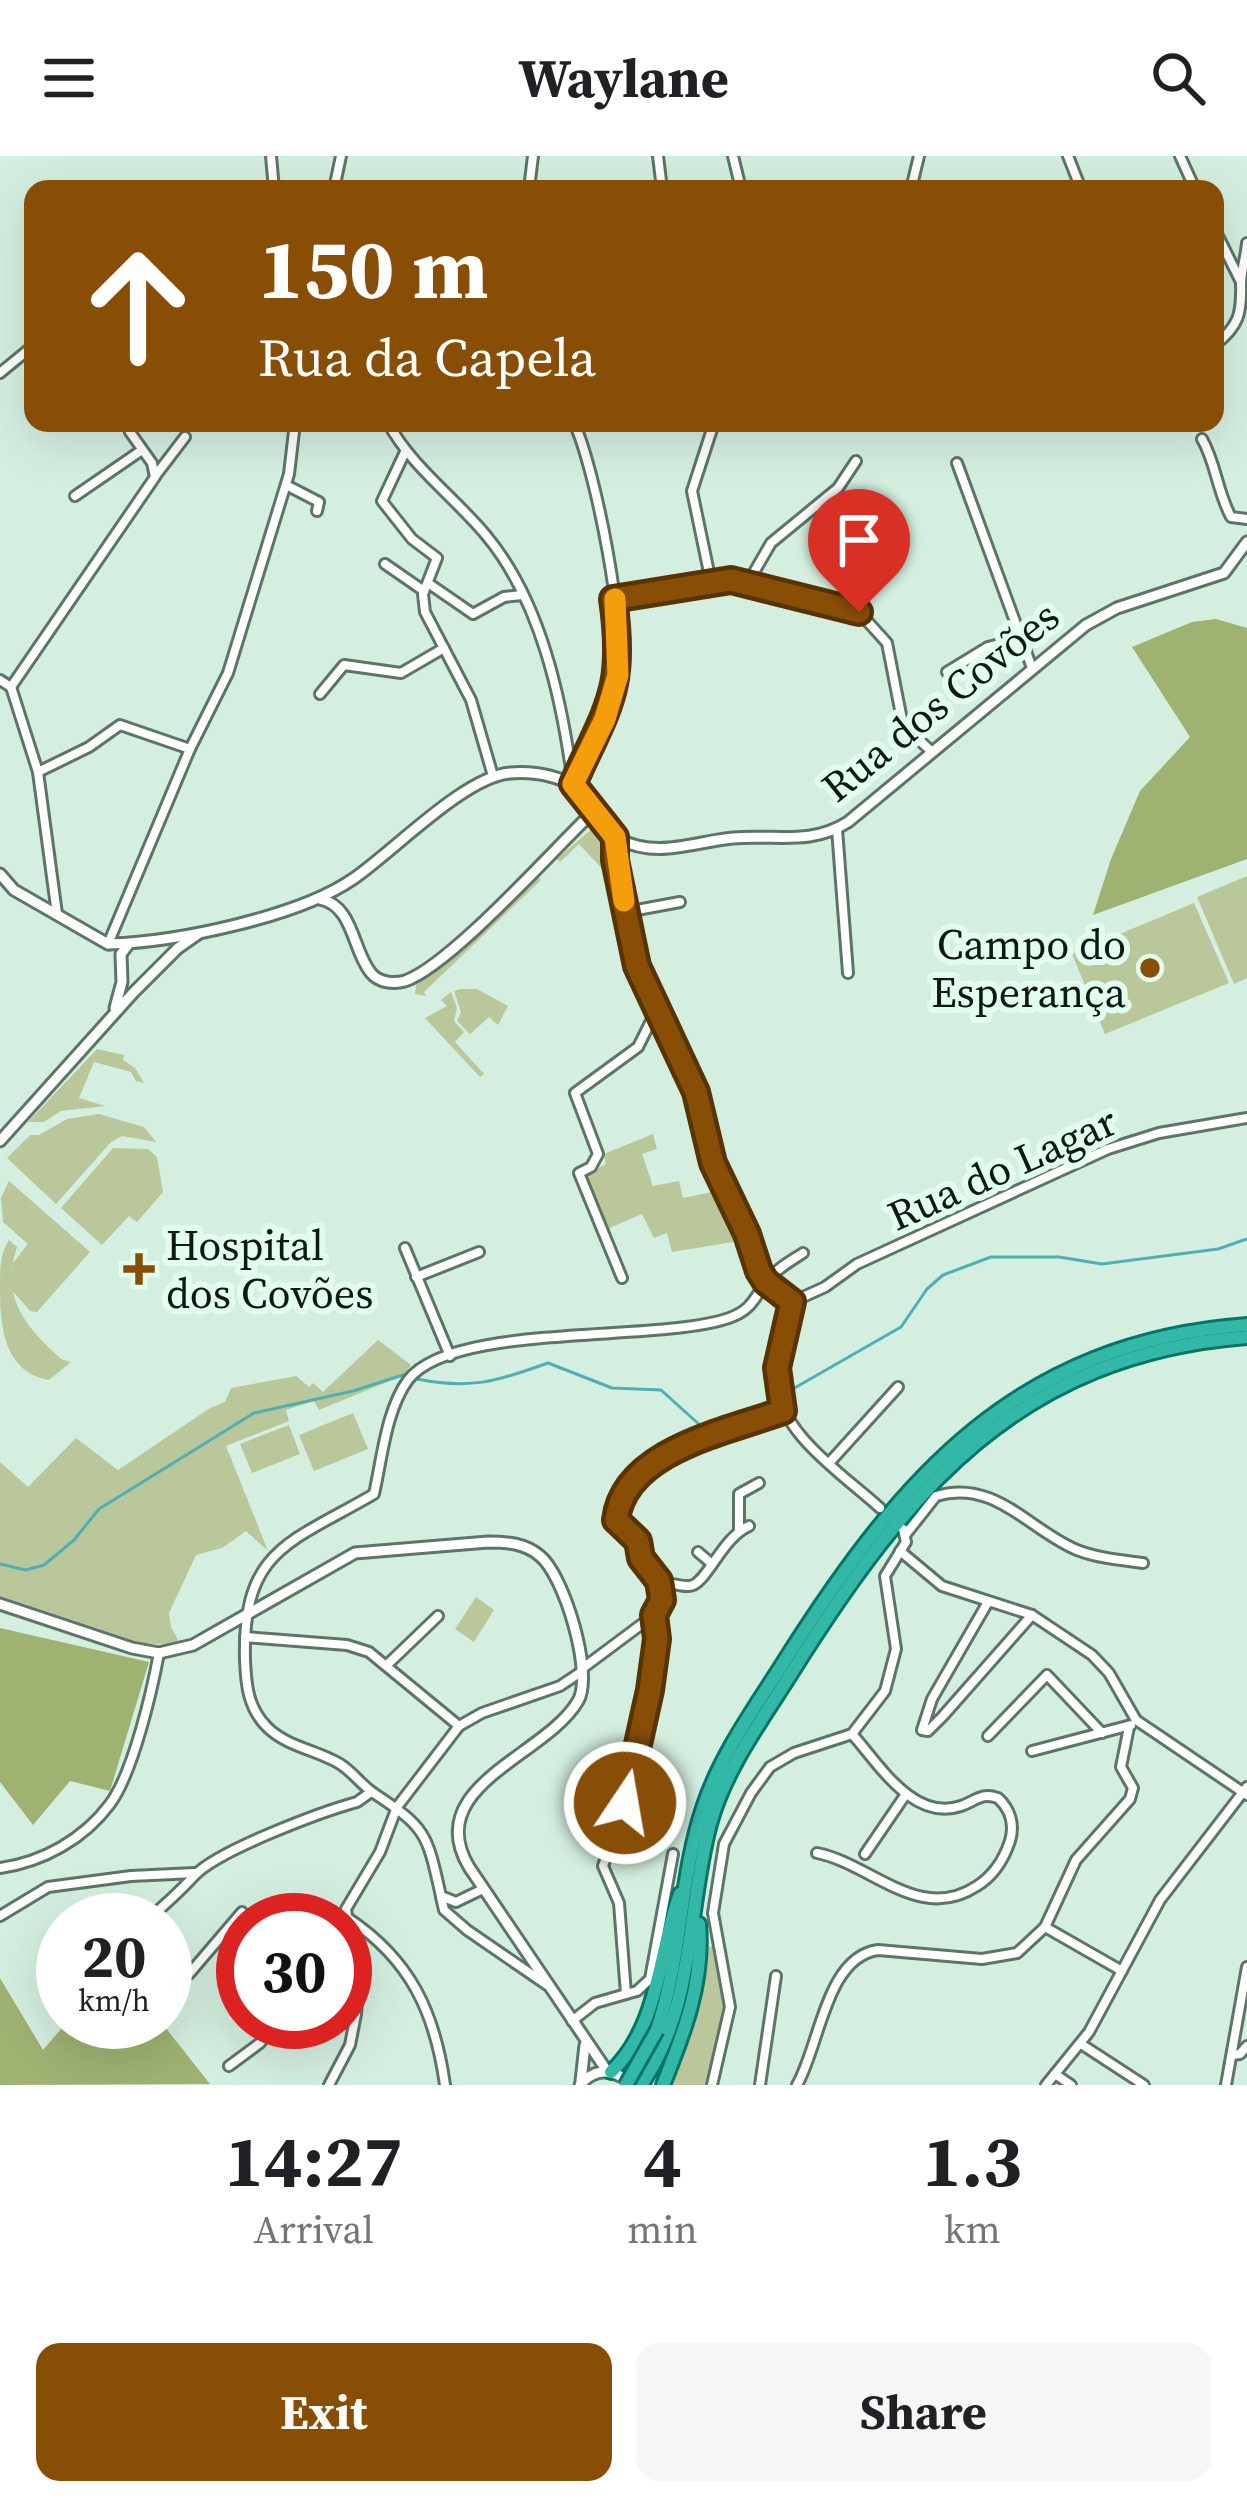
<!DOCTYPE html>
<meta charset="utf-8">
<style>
body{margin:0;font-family:"Source Serif 4",serif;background:#f6f6f6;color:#202124;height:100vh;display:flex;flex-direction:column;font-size:45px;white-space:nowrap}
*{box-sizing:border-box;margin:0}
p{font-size:39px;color:#757577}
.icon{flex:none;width:66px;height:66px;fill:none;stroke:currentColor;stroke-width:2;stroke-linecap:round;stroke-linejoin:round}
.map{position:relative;height:1929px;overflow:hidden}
.side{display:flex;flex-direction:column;background:#fff;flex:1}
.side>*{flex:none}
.hud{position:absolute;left:24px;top:24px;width:1200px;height:252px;border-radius:24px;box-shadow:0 12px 48px #0002;background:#884e06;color:#fff;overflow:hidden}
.speed{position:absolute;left:36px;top:1737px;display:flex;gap:24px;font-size:60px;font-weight:700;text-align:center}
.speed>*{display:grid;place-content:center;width:156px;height:156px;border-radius:50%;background:#fff;box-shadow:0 12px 48px #0002;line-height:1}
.speed small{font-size:30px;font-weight:400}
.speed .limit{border:18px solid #d22;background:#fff;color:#111}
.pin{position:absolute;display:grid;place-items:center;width:102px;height:102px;color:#fff;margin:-123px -51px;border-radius:50% 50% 50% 0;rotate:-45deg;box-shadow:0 0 12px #0007}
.pin .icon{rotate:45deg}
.me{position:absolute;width:132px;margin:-66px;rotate:12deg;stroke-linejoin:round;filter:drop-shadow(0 0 9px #0008)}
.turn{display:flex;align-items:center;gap:42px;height:252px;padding:0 36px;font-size:54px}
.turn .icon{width:156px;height:156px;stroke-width:2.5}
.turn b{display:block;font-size:84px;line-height:102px}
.eta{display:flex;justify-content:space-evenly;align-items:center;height:204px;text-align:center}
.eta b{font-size:72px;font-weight:700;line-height:84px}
.action{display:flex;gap:24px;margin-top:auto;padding:24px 36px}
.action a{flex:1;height:138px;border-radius:24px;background:#884e06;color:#fff;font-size:48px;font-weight:700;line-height:138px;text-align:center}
.action a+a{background:#f6f6f6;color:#202124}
header{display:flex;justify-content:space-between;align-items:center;height:156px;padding:0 36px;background:#fff;font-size:54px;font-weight:700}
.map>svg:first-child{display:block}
.green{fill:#b9c79b}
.forest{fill:#a0b272}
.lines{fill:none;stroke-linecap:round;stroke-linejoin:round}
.stream{stroke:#50afb5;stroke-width:3}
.minor-casing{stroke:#5d7568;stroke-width:14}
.tertiary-casing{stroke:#5d7568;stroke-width:15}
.trunk-casing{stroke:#057567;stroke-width:18}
.minor{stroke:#fff;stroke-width:8}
.tertiary{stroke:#fff;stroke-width:9}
.trunk{stroke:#33b8a8;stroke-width:12}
.trunk-bridge-casing{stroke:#057567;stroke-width:18;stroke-linecap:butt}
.trunk-bridge{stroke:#33b8a8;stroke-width:12}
.route-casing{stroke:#583304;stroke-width:30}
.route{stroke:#884e06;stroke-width:21}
.slow{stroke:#f59e0b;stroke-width:21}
.poi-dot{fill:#884e06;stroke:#e1fded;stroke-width:4.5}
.labels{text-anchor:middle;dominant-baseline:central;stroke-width:12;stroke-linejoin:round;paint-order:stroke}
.street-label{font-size:42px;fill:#0f1914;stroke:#e1fded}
.poi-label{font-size:42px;fill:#0f1914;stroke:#e1fded;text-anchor:end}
</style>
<header><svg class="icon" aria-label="menu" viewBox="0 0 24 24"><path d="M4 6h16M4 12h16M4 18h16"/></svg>Waylane<svg class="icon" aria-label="search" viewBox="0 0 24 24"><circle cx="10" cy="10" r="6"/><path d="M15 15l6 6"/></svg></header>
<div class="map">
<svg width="1247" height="1929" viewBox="0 0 1247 1929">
<rect width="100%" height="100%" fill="#d4efe0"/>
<g class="green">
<path d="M 594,671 L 607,689 L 607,718 L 579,688 L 560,706 L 557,703 Z"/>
<path d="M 1247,720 L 1247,822 L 1234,828 L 1197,741 Z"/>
<path d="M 538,721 L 541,724 L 424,836 L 426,840 L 415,838 L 416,829 L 445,809 Z"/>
<path d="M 1194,747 L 1229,827 L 1105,878 L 1072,798 Z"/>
<path d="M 460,833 L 477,833 L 508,850 L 498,869 L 489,861 L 470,878 L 457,865 L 461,856 L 454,835 Z"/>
<path d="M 451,836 L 457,852 L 454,865 L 464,876 L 455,886 L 484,918 L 480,921 L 425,862 L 447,850 L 441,844 Z"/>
<path d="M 97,893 L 124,899 L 123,904 L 135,912 L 144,927 L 136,925 L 131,916 L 94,906 L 79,942 L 105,950 L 61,955 L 44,966 L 28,966 Z"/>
<path d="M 99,958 L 144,971 L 156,986 L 122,980 L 111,986 L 56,1048 L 7,1002 L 30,979 L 39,979 L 67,963 Z"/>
<path d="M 653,978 L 657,993 L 642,998 L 653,1030 L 679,1025 L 683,1042 L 722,1034 L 745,1084 L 672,1096 L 667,1077 L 654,1082 L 642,1058 L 607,1073 L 584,1020 L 606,1008 L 604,998 Z"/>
<path d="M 113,992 L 148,993 L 157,1001 L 163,1036 L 137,1066 L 129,1060 L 102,1089 L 61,1052 Z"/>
<path d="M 9,1025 L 90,1096 L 37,1156 L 30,1155 L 10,1132 L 13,1107 L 28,1088 L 3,1066 L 1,1042 Z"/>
<path d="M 9,1084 L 17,1091 C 0,1142 26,1171 61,1203 L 71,1206 L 49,1224 C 3,1216 0,1168 0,1130 C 0,1112 0,1098 9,1084 Z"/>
<path d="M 378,1184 L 411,1209 L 404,1219 L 319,1254 L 314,1245 L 286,1254 L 289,1265 L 226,1290 L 268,1395 L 246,1375 L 222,1392 L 196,1399 L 169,1457 L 171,1471 L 179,1486 C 140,1499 42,1455 0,1441 L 0,1306 L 28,1331 L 76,1282 L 118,1314 L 210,1252 L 225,1246 L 231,1232 L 296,1220 L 309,1231 L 313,1227 L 323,1236 Z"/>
<path d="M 353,1257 L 368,1293 L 314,1315 L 299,1279 Z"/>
<path d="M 289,1269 L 300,1298 L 252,1317 L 240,1288 Z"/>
<path d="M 476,1441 L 494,1454 L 474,1486 L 455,1473 Z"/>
<path d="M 706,1790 L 715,1791 L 726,1836 L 709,1929 L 670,1929 L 691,1874 Z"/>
</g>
<g class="forest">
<path d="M 1216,463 L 1247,472 L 1247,703 L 1093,759 L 1111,703 L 1140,635 L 1190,581 L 1132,491 L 1192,466 Z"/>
<path d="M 0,1472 L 149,1506 L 110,1635 L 70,1625 L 33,1669 L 0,1626 Z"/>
<path d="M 0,1822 L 43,1894 L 67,1866 L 90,1884 L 104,1866 L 161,1866 L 210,1928 L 0,1929 Z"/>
</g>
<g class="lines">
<g class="stream">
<path d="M 417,1223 C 471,1234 498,1225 548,1207 L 612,1232 L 661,1234 L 701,1270 L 763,1255 L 773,1248"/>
<path d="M 784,1238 L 901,1171 L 927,1133 L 943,1119 L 991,1101 L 1059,1101 L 1102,1108 L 1218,1093 L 1247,1083"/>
<path d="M 0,1408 L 26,1414 L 44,1409 L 74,1384 L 99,1353 L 254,1257 L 353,1235 L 406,1218"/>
</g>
<g class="minor-casing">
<g id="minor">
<path d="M 271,0 L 274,33"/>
<path d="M 658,0 L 662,33"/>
<path d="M 733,0 L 741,33"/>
<path d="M 1068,0 L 1081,33"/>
<path d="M 1180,0 L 1195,33"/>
<path d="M 334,33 L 341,0"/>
<path d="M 529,33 L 533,0"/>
<path d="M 911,33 L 919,0"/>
<path d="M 1215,74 L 1241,126"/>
<path d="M 1215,189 C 1239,170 1242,157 1241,128 C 1241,115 1246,100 1247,87"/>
<path d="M 0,217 L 33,190"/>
<path d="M 388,267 C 412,311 453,340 485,378 C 541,444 562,544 573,628"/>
<path d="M 574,267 C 595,311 628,478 617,523 C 608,561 589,592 574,627"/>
<path d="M 1202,283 C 1216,307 1217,335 1231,361 L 1247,363"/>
<path d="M 405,296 L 382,345 L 412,383 L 437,402 L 423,438 L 425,456 L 471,544 L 493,620"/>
<path d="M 957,307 L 1032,512"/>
<path d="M 156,319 L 185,281"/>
<path d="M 286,329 L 319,346 L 317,355"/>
<path d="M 75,340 L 142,294"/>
<path d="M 825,388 L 854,436 L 859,456"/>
<path d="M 385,408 L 424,435"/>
<path d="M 749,425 L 771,387 L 838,332 L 856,305"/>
<path d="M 711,426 L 692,335 L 714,267"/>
<path d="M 428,427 L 473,458 L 504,441 L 522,439"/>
<path d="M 613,443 L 731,423 L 859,456 L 887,487 L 903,569 L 932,596"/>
<path d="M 947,516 L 988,491 L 1019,483"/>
<path d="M 0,524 L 11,531"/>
<path d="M 11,531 L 155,321 L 152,307 L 130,276 L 137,267"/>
<path d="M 11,531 L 38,616 L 57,758"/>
<path d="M 320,538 L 344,509 L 401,517 L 444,492"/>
<path d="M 38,616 L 89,591 L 120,569 L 190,593"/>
<path d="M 837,673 L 848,817"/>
<path d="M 615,681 L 615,704 L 643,828 L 696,936 L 713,1007 L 747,1079 L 759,1115 L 766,1126 L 792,1146"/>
<path d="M 626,756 L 680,746"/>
<path d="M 108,788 L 190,593 L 228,517 L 289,318 L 295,267"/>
<path d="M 405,1092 L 450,1200"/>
<path d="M 416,1121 L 479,1096"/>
<path d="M 622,1122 L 579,1017 L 591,1011 L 598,998 L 575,937 L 638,891 L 655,857"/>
<path d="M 792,1146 L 825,1131 L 857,1108 L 1108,993 L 1159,977 L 1247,962"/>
<path d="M 792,1146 C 787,1170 777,1197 776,1221 C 776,1276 843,1318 880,1352"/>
<path d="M 830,1306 L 898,1231"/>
<path d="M 739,1374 L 739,1338 L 759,1327"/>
<path d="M 906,1378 L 936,1340 C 995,1322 1030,1375 1077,1394 C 1097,1402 1121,1404 1143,1407"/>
<path d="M 900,1395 L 942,1430 L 1032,1459 L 1092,1499 L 1109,1517 L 1136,1564 L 1247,1639"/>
<path d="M 698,1396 L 712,1408"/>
<path d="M 660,1425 C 668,1426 680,1431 689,1430 C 706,1430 721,1382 749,1370"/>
<path d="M 988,1446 L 932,1543 L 922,1574 L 928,1575 L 943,1560 L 1032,1459"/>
<path d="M 245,1481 L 347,1489 L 369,1496 L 459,1570"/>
<path d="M 388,1508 L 438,1460"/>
<path d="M 583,1512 L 654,1459 C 668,1434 654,1426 643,1405 C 633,1384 636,1381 617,1364 C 624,1294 729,1275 783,1254"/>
<path d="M 988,1580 L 1047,1519 L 1102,1577"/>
<path d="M 1032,1595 L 1131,1569"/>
<path d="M 817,1697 C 872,1708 919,1768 977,1730 C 993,1720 1004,1703 1010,1685 C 1015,1668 1010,1653 998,1642 C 981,1636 976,1645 961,1650 C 913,1666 879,1608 852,1578"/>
<path d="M 865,1698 L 906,1638"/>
<path d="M 0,1712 C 43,1706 84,1683 110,1648 C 133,1617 152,1535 159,1497"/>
<path d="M 483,1733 L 456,1746 L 441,1740 C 427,1679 428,1673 375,1638 C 362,1630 353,1616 340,1608 C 317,1594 287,1591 267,1571 C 248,1552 246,1529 245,1504 C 242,1393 290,1387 374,1338 C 382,1303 386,1254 408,1224 C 452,1166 657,1187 729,1162 C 752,1154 754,1142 767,1125 C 776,1113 791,1105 803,1097"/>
<path d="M 441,1741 L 444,1754 L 467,1774 L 547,1829"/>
<path d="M 0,1760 L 48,1731 L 131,1720 L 195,1717"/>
<path d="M 348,1762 C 411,1804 435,1857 445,1929"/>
<path d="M 147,1764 C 164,1750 180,1735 195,1719 C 219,1694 321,1656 357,1646 L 371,1636"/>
<path d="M 1045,1771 L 1122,1815"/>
<path d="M 165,1819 L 173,1825 L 189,1818 L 242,1756"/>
<path d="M 626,1838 L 637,1835 L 650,1823 L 673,1698"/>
<path d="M 572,1865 L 595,1847 L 626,1838 L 619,1747 L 603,1710 C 606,1700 611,1693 615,1684 C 629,1650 662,1489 654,1459"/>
<path d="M 1081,1888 L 1144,1929"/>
<path d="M 1232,1899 L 1240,1898 L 1247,1890"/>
<path d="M 229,1910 L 260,1887 L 276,1866"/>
<path d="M 1055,1918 L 1071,1929"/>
<path d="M 329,1929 L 350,1889 L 356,1858 L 358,1833 L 346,1753 L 380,1696 L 397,1651 L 459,1570 L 482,1557 L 560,1530 L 581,1516"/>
<path d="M 712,1929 L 730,1851 L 713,1757 L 724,1688 L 751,1637 L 770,1611 L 794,1597 L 852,1578 L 885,1535 L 896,1493 L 885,1420 L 906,1386 L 903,1373"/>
<path d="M 760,1929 L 776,1820"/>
<path d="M 797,1929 C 820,1889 826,1801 878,1794 L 982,1803 L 1017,1797 L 1045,1771 L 1076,1704 L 1130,1643 L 1133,1632 L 1121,1611 L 1129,1571"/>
<path d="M 1046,1929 L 1089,1876 L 1160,1744 L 1247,1631"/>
<path d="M 1226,1929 L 1247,1811"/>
</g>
</g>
<g class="tertiary-casing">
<g id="tertiary">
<path d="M 0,718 L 14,734 L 108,788"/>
<path d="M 320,743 C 354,750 352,794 371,817 C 379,827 394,828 405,825 C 451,809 553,694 593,656"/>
<path d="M 109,788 C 176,786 298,761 353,723 C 394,695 464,621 510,617 C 534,615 570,620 585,641 C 595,656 601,674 618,683 C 659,703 692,686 733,682 C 775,678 810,690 848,666 L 1086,469 L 1117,452 L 1224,417 L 1247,386"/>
<path d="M 115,852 L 122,826 L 121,798 L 128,789"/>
<path d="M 0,985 L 133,837 L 178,792 L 198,778"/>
<path d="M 0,1448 L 132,1492 L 159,1497 L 193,1489 L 355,1397 L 488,1386 C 507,1386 525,1387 540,1400 C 564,1419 594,1518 578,1545 C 546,1600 421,1630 469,1711 L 607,1915"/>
<path d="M 581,1925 L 585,1889"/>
<path d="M 580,1929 C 596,1910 613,1914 633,1927"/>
</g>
</g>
<g class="trunk-casing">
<g id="trunk">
<path d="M 657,1874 C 682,1800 679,1724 703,1652 C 721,1597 757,1549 787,1501 C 902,1320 1018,1186 1247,1169"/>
<path d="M 611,1916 C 660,1870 658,1797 680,1738"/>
<path d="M 641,1929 C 696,1849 686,1757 710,1668 C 725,1613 762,1564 792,1516 C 906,1335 1017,1199 1247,1181"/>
<path d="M 663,1929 C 684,1877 704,1826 699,1768"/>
</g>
</g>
<use href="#minor" class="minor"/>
<use href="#tertiary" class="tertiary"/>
<use href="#trunk" class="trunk"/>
<g class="trunk-bridge-casing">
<path id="trunk-bridge" d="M 626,1929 L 657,1874"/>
</g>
<use href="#trunk-bridge" class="trunk-bridge"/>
</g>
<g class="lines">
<g class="route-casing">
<path id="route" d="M 625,1647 L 650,1534 L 657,1483 L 654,1459 L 662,1444 L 659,1425 L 641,1402 L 638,1385 L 616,1364 C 624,1294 729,1275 783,1255 L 777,1212 L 792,1146 L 766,1126 L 759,1115 L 747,1078 L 713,1007 L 696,936 L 637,810 L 615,704 L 615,681 L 573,628 C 608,549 626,534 613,443 L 731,424 L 859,456"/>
</g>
<use href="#route" class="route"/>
<path class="slow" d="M 615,443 L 618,519 L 605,563 L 573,628 L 615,681 L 624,745"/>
</g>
<g class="poi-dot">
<circle cx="1150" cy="812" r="12"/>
<path d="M133 1095h12v12h12v12h-12v12h-12v-12h-12v-12h12z"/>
</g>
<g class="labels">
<g class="street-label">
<text transform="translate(940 545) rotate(-39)">Rua dos Covões</text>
<text transform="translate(1002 1012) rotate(-24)">Rua do Lagar</text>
</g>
<g class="poi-label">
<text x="1126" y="788">Campo do<tspan x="1126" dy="48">Esperança</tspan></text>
<text x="166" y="1089" text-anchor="start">Hospital<tspan x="166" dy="48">dos Covões</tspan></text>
</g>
</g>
</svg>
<div class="speed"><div>20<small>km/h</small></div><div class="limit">30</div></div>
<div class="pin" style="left:859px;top:456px;background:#d93025"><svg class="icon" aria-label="arrive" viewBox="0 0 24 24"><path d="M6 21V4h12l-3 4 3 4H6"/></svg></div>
<svg class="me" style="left:625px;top:1647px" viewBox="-20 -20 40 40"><circle r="17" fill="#884e06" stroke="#fff" stroke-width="3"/><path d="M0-11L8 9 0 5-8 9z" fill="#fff"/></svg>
<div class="hud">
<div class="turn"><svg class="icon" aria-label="ahead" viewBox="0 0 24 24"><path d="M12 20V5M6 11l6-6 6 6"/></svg><div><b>150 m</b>Rua da Capela</div></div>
</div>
</div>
<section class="side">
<div class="eta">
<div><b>14:27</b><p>Arrival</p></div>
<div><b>4</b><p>min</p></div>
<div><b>1.3</b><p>km</p></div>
</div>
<div class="action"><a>Exit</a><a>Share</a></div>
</section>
